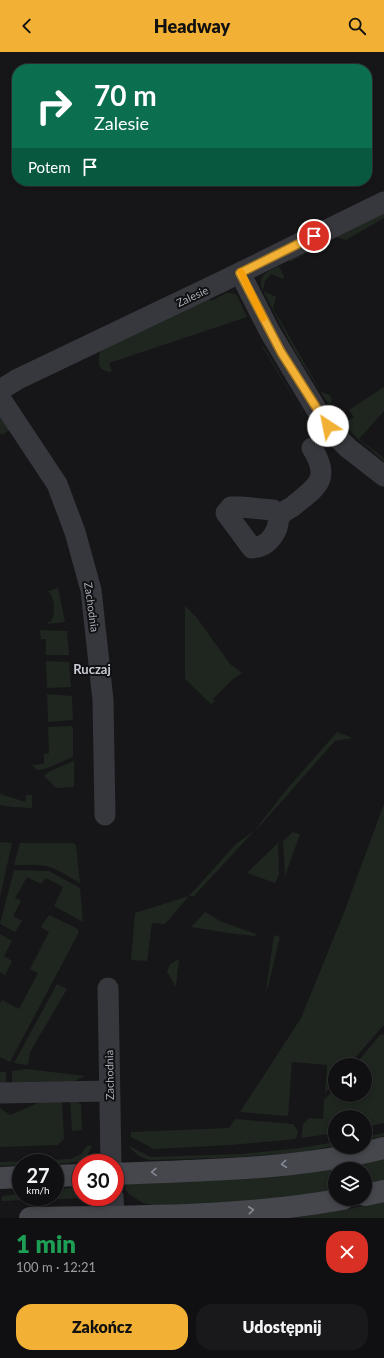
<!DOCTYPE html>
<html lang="pl">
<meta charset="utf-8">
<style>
body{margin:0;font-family:Lato,sans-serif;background:#19191b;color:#f1f3f6;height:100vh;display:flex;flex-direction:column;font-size:15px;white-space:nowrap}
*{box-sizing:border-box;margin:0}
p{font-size:13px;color:#9c9d9f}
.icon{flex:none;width:22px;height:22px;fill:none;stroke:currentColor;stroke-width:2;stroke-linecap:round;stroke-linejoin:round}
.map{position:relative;height:1166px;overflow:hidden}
.panel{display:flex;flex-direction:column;background:#101012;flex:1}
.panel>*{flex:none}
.banner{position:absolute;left:12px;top:12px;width:360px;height:122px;border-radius:16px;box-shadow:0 2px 6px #0003,0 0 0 1px #303032;background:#0b6e4f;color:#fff;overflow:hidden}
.tools{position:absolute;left:328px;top:1006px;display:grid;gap:8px}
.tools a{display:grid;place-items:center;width:44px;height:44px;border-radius:50%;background:#101012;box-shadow:0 2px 6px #0003,0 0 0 1px #303032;font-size:20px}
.speed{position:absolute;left:12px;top:1102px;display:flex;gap:8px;font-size:20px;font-weight:700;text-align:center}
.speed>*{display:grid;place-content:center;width:52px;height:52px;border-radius:50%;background:#101012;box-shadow:0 2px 6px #0003,0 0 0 1px #303032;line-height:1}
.speed small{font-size:10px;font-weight:400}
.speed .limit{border:6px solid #d22;background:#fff;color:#111}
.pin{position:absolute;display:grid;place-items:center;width:34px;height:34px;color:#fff;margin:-17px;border:2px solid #fff;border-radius:50%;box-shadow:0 1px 4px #0007}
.me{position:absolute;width:44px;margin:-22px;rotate:326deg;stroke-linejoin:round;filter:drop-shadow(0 0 3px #0008)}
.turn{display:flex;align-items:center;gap:14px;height:84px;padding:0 16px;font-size:18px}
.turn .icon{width:52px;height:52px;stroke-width:2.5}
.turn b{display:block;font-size:28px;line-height:34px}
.then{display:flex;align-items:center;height:38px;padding:0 16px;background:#0003;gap:8px;font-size:15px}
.round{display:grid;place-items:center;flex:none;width:42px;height:42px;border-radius:16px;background:#19191b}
.summary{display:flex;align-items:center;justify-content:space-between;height:68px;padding:0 16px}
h1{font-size:24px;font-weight:800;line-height:30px;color:#1e9e55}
.cta{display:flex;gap:8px;margin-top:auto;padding:8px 16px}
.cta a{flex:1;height:46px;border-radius:16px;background:#f2b134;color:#111;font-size:16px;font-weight:800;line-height:46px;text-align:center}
.cta a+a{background:#19191b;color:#f1f3f6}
header{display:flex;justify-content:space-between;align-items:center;height:52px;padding:0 16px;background:#f2b134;color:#111;font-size:18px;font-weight:800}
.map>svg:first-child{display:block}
.green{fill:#1e261f}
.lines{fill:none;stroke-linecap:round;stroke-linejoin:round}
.minor{stroke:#37383d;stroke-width:21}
.secondary{stroke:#45474d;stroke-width:22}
.oneway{stroke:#858993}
.route-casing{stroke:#9d7322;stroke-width:10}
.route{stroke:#f2b134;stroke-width:7}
.slow{stroke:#f59e0b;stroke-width:7}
.labels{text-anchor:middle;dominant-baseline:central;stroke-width:4;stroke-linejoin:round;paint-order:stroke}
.street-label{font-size:11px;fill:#a8adb8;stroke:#111113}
.quarter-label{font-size:13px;font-weight:bold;fill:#c9ccd4;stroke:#111113}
</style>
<header><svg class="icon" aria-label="back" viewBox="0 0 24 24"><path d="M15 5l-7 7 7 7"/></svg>Headway<svg class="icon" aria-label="search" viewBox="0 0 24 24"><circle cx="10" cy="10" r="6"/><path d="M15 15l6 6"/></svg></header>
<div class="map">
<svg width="384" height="1166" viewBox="0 0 384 1166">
<rect width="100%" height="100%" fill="#161618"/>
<g class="green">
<path d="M 384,157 L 384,166 L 346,188 L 336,185 L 290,210 L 287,204 Z"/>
<path d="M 279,214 L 284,225 L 283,227 L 271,222 L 265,229 L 263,239 L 276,245 L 273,256 L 321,340 L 330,343 L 332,349 L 329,353 L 294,298 L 262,237 C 257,223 268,219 279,214 Z"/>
<path d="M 227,241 L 231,241 L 237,243 L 247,265 L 109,311 L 112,320 C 97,320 97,308 101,298 L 209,246 L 211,249 Z"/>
<path d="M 262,294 L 264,295 L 309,372 L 304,364 Z"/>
<path d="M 384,335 L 384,359 L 359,387 L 384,406 L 384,409 L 356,385 L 344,372 L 354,365 L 349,358 Z"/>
<path d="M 0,361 L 12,376 L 2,383 L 0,381 Z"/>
<path d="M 58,536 L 65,570 L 46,572 L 52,568 C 55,560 55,547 49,540 L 47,540 Z"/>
<path d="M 185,554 L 197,566 L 230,612 L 242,621 L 233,627 L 213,647 L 215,649 L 211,652 L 185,627 Z"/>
<path d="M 40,578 L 67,579 L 69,603 L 46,603 L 46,587 L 41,587 Z"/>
<path d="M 46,609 L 69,610 L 71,635 L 47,636 Z"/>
<path d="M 47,642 L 72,644 L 73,668 L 48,670 Z"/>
<path d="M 71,674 L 73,676 L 73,705 L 45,717 L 37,718 L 32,713 L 44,712 L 44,702 L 49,701 L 48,675 Z"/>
<path d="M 337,680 L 353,686 L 335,689 L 258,776 L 255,778 L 194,844 L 189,844 L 165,872 L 152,871 L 147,909 L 131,908 L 135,861 L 189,844 L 236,792 L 255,778 L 287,737 Z"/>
<path d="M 74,709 L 74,735 L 56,736 L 44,724 L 48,720 Z"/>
<path d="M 0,742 L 26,750 L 26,743 L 32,743 L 32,756 L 12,755 L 0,753 Z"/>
<path d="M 384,752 L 384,974 L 382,975 L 349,1013 L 335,1013 L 335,1029 L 325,1041 L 327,1013 L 292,1010 L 288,1064 L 240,1060 L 301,966 L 343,863 Z"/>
<path d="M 293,780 L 300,782 L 285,824 L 283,789 Z"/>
<path d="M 0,790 L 12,791 L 0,845 Z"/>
<path d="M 20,791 L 73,791 L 76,793 L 80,831 C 69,825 58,817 46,814 C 36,812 25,813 14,813 Z"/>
<path d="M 278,791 L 279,822 L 275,831 L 247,821 Z"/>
<path d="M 14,818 L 49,819 L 80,836 L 83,870 L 54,854 L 63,835 L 46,826 L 41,832 L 27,825 L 15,846 L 21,849 L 13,864 L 22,869 L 15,880 L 0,872 Z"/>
<path d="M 205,860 L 220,869 L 256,882 L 255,884 L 236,882 L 191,875 Z"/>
<path d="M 49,863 L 76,876 L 78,878 L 78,882 L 10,1010 L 0,1005 L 0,951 L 2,948 L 19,957 L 38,921 L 30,917 L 49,880 L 41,875 Z"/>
<path d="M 0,882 L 12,889 L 4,904 L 12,909 L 5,923 L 0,920 Z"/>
<path d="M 274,883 L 280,885 L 268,935 L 266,938 Z"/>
<path d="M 179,907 L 176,935 L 167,920 L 170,912 Z"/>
<path d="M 57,932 L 67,937 L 30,1000 L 28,1013 L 14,1011 Z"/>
<path d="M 384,982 L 384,1071 L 365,1075 L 365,1065 L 335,1065 L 335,1081 L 301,1086 L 303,1072 L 309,1066 L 323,1067 L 324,1048 L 335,1036 L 335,1043 L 365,1043 L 365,1013 L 355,1013 L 380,983 Z"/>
<path d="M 27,1017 L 85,1024 L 72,1030 L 14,1031 L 12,1030 L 12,1019 Z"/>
<rect x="0" y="1020" width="6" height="12"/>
<path d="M 62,1048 L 64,1087 L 58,1093 L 0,1095 L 0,1056 L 10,1063 L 43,1049 Z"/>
<path d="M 70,1048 L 81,1052 L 82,1078 L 72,1079 Z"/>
<path d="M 235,1067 L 293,1072 L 298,1079 L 296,1087 L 231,1093 L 154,1097 L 131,1085 L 131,1080 L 229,1076 Z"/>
<path d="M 384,1081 L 384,1084 L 365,1088 L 365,1085 Z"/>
<path d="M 335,1090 L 335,1094 L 300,1100 L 242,1105 L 152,1108 C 141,1107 136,1103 129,1094 L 151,1105 L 241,1102 L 301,1096 Z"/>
<path d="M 88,1093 L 92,1094 C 90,1098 88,1104 84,1107 C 74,1114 35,1111 21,1111 L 21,1113 L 0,1114 L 0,1110 L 71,1107 L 81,1102 Z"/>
<path d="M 384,1106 L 384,1128 L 365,1133 L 365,1117 L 335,1117 L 335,1139 L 244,1150 L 169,1153 L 153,1153 L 143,1151 L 129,1142 L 125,1137 L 126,1132 Z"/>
<path d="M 81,1134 L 81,1145 L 95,1145 L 87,1146 L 2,1149 L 2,1144 L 21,1142 L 21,1145 L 55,1145 L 55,1138 Z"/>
<path d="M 384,1149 L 384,1166 L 289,1166 C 321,1163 352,1156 384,1149 Z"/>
</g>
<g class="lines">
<g class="minor">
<path d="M 240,221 L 270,280 L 322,367 L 333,381 L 348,396 L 384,424"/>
<path d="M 0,338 L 18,327 L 221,230 L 384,150"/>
<path d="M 0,346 L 57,432 L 75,480 L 91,538 L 103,648 L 105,763"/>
<path d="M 280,464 L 273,458 L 241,455 L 231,455 L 226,461 L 252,496 C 265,495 272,488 277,476 C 278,473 278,468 280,464 C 282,461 288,457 292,455 C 316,435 332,428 312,396"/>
<path d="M 108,936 L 111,1111"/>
<path d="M 0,1041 L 109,1039"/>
<path d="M 113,1145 L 114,1165"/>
</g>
<g class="secondary">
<path d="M 115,1122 C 204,1118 297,1118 384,1096"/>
<path d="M 55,1124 L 81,1123"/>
<path d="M 0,1126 L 21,1125"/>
<path d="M 365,1143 L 384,1139"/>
<path d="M 30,1166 C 134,1164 240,1166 343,1147"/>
</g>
</g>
<defs><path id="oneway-chevron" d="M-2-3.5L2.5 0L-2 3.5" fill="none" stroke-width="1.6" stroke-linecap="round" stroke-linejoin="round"/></defs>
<g class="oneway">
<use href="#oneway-chevron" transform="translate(284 1112) rotate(174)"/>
<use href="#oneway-chevron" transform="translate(154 1120) rotate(178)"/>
<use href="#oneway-chevron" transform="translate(251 1158) rotate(-6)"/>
</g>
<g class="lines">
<g class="route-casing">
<path id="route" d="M 314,184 L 240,221 L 281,300 L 328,374"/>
</g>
<use href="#route" class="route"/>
<path class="slow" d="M 241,220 L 263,266"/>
</g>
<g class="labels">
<g class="street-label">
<text transform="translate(192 244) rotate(-25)">Zalesie</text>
<text transform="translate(92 555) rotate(82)">Zachodnia</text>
<text transform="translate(109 1023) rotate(-91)">Zachodnia</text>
</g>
<g class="quarter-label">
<text x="92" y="617">Ruczaj</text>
</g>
</g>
</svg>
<div class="tools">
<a><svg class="icon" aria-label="sound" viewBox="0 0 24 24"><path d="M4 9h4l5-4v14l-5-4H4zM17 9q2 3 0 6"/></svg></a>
<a><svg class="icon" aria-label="search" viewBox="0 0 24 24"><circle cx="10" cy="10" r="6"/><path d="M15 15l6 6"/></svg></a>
<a><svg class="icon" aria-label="layers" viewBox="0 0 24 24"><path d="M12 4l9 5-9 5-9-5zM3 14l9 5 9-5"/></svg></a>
</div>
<div class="speed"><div>27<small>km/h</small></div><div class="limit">30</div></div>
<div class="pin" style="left:314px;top:184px;background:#d93025"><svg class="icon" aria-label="arrive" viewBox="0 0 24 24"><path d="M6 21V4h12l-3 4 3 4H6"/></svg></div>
<svg class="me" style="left:328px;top:374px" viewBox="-20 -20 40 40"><circle r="19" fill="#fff"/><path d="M0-13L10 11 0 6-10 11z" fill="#f2b134"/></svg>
<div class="banner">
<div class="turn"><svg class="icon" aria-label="right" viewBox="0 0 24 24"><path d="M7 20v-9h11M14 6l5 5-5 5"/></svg><div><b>70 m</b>Zalesie</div></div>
<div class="then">Potem<svg class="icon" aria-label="arrive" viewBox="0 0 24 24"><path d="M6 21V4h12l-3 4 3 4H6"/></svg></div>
</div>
</div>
<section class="panel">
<div class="summary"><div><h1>1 min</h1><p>100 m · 12:21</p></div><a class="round" style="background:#d93025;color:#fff"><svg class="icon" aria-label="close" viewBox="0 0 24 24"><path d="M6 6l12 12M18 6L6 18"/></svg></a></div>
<div class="cta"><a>Zakończ</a><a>Udostępnij</a></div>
</section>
